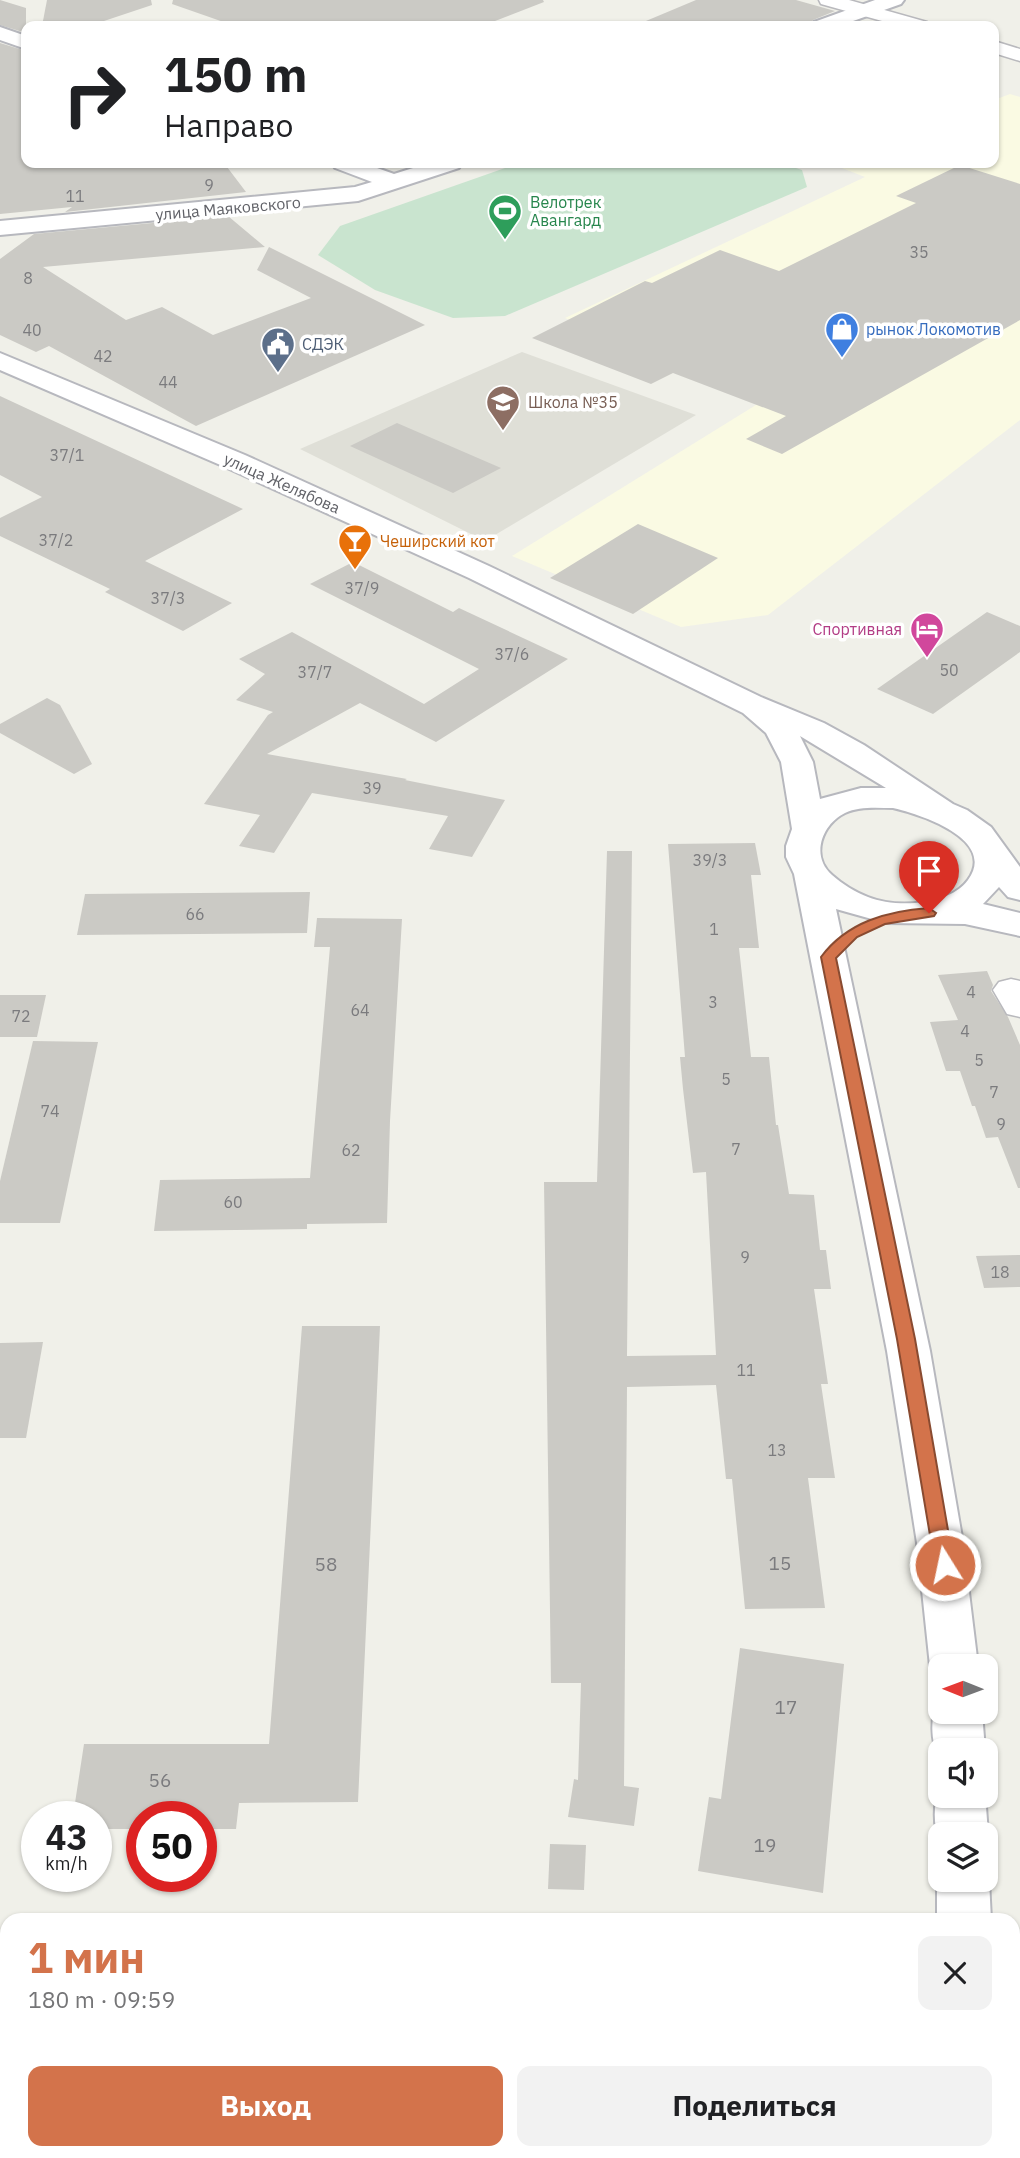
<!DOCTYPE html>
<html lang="ru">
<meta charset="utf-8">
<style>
body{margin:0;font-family:"IBM Plex Sans",sans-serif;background:#f2f2f2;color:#202124;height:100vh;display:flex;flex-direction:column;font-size:26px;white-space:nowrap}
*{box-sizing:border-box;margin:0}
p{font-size:23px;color:#757577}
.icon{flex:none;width:38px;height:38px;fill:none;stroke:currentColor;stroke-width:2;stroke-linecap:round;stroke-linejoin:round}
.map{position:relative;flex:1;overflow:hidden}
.side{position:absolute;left:0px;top:1913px;width:1020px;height:247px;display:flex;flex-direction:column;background:#fff;border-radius:21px 21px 0 0;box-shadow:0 2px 5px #0004}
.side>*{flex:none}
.hud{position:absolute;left:21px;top:21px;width:978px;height:147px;border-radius:14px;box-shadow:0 2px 5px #0004;background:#fff;color:#202124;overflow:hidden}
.needle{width:46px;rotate:271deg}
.fabs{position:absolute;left:928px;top:1654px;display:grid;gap:14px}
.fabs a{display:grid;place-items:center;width:70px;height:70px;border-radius:14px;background:#fff;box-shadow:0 2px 5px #0004;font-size:35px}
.speed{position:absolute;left:21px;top:1801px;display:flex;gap:14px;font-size:35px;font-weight:700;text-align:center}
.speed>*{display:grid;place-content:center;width:91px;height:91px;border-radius:50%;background:#fff;box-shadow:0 2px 5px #0004;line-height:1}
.speed small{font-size:18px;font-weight:400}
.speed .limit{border:10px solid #d22;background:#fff;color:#111}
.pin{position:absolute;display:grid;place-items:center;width:60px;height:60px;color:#fff;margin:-72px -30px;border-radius:50% 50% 50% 0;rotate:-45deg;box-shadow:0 0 7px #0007}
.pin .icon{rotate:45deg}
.me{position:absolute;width:77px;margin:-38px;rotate:350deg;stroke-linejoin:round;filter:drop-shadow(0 0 5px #0008)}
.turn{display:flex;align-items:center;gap:24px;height:147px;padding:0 28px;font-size:32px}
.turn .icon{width:91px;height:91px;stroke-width:2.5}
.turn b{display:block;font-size:49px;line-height:60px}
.round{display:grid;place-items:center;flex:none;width:74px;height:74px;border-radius:14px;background:#f2f2f2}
.summary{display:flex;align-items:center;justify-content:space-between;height:119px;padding:0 28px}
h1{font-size:42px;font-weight:800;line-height:52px;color:#d3734b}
.action{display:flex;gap:14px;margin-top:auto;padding:14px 28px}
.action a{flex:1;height:80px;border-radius:14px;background:#d3734b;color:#fff;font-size:28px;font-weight:800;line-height:80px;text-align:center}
.action a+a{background:#f2f2f2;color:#202124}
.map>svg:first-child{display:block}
.commercial{fill:#fafae3}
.education{fill:#dfdfd7}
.green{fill:#c9e4cf}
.building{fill:#cbcac5}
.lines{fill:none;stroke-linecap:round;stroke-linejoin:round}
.minor-casing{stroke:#b9b9bd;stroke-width:3}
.secondary-casing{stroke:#b7b8be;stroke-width:4}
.minor{fill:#fff;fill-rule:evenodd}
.secondary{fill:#fff;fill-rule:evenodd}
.route{fill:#d3734b;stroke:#894b31;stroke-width:2}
.labels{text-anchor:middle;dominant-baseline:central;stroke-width:7;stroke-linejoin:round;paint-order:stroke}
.number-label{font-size:16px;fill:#7b7b7e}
.far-leisure-label{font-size:16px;fill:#27864d;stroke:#fff;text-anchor:start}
.far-street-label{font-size:16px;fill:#606167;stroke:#fff}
.far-shop-label{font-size:16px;fill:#366cbe;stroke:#fff;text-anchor:start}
.far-service-label{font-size:16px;fill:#4e5e75;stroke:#fff;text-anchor:start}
.far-education-label{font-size:16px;fill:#785e54;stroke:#fff;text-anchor:start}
.far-food-label{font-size:16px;fill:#c56008;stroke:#fff;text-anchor:start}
.far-hotel-label{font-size:16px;fill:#b23c85;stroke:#fff;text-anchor:end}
.near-number-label{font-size:19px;fill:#7b7b7e}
</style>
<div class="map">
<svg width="1020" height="2158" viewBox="0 0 1020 2158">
<rect width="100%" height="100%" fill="#f0f0e9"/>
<path class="commercial" d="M 1010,94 L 1020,97 L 1020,420 L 768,615 L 681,627 L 512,556 L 764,400 L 565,318 L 865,177 L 829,163 L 994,163 L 994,100 Z"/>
<path class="education" d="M 522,352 L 696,415 L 485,541 L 300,449 Z"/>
<path class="green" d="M 519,163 L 781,163 L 802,170 L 807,187 L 505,316 L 453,318 L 375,290 L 318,255 L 340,226 Z"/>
<g class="building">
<path d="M 0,0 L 26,8 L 26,33 L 0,25 Z"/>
<path d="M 47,0 L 151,0 L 152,5 L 89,26 L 42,26 Z"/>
<path d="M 173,0 L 543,0 L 544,2 L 482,26 L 235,26 L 172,4 Z"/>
<path d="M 696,0 L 796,0 L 835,11 L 813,20 L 808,26 L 634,26 Z"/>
<path d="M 0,43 L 26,51 L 26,163 L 224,163 L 246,192 L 65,212 L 72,207 L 0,214 Z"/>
<path d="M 960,165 L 1020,184 L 1020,320 L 782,454 L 746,439 L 786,416 L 673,373 L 651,384 L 532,338 L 645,281 L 652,283 L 720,250 L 779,271 L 916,203 L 896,196 Z"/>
<path d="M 228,216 L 265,247 L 43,267 L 126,320 L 162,307 L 213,335 L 311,298 L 257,270 L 269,247 L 425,325 L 196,426 L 49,346 L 36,352 L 0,335 L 0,259 L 34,234 Z"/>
<path d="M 0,396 L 243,509 L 145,561 L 232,603 L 183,631 L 105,592 L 110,589 L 0,536 L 0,518 L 42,497 L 0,475 Z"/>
<path d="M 397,423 L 501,468 L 453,493 L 350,446 Z"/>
<path d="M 638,524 L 718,558 L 633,614 L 550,578 Z"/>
<path d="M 353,562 L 453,612 L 459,608 L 568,659 L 436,742 L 360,703 L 267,754 L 407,779 L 405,780 L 505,800 L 472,857 L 429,849 L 448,816 L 312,793 L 274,853 L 239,846 L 260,815 L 204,804 L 268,715 L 273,712 L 236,700 L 265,674 L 239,659 L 292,632 L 424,704 L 479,669 L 310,584 Z"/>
<path d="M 987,612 L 1020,626 L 1020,652 L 933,714 L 877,689 Z"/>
<path d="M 47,698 L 60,705 L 92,764 L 74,774 L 0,733 L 0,724 Z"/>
<path d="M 755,843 L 761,875 L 751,875 L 759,948 L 739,948 L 751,1057 L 769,1057 L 776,1125 L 778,1125 L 789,1194 L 814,1195 L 820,1250 L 826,1250 L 831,1289 L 814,1289 L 828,1384 L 821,1384 L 835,1478 L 808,1478 L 825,1608 L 745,1609 L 732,1479 L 726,1479 L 716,1385 L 627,1387 L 624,1786 L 639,1788 L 634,1826 L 568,1817 L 574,1779 L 578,1780 L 581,1683 L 551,1683 L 544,1182 L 597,1182 L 607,851 L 632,851 L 627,1356 L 716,1355 L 706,1172 L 693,1173 L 683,1089 L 680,1057 L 685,1057 L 668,844 Z"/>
<path d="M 310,892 L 307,933 L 77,935 L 85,894 Z"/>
<path d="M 317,918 L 402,919 L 390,1121 L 387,1223 L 307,1224 L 307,1229 L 154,1231 L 160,1180 L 310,1178 L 330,947 L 314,947 Z"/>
<path d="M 987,971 L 993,985 L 991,991 L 1008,1017 L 1020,1045 L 1020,1188 L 1018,1188 L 998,1137 L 986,1138 L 975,1106 L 972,1106 L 960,1071 L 946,1071 L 930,1022 L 958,1020 L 938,975 Z"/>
<path d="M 0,995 L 46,995 L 37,1037 L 0,1037 Z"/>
<path d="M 33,1041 L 98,1042 L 60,1223 L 0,1223 L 0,1181 Z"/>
<path d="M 1020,1255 L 1020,1287 L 984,1288 L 976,1256 Z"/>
<path d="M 302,1326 L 380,1326 L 358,1802 L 239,1803 L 236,1829 L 201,1829 L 201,1816 L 142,1816 L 142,1829 L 96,1829 L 96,1816 L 73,1816 L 84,1744 L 269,1744 Z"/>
<path d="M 43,1342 L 26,1438 L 0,1438 L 0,1343 Z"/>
<path d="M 740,1648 L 844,1664 L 823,1893 L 698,1871 L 709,1797 L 721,1799 Z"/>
<path d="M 550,1844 L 586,1845 L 584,1890 L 548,1889 Z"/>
</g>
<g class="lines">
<g class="minor-casing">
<g id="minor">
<path d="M 819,0 L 849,0 L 927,22 L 930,26 L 900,26 L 821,4 Z"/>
<path d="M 994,41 L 1020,49 L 1020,61 L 994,53 Z"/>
<path d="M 1011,979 L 1020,981 L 1020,1017 L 1007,1014 L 993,990 L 999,982 Z"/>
</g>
</g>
<g class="secondary-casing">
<g id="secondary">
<path d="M 875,0 L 904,0 L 901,4 L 839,26 L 811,26 L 814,22 Z"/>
<path d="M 0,27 L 26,36 L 26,49 L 0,40 Z"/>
<path d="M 332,163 L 363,163 L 394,174 L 429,163 L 462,163 L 459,168 L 358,201 L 0,235 L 0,221 L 355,187 L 372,182 L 335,168 Z"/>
<path d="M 0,353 L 245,455 L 489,566 L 761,697 L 824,723 L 864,745 L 953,804 L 967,810 L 991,827 L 1020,867 L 1020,900 L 1008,897 L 999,887 L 983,904 L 1020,913 L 1020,936 L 965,924 L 886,923 L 836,909 L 930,1351 L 963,1543 L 978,1666 L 940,1666 L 940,1682 L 930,1666 L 917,1543 L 887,1351 L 794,874 L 786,857 L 786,846 L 792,829 L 781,762 L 766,733 L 743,713 L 469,578 L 225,467 L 0,370 ZM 800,736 L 886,788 L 861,788 L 820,799 L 813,762 ZM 893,808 C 919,814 998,839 968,880 C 949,906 896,908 868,897 C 855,892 842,884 832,875 C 810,856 822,824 845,813 C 859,806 877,808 893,808 Z"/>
<path d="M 939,1697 L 940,1712 L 982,1712 L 985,1750 L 940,1750 L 940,1760 C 930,1741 930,1716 939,1697 Z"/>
<path d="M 940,1787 L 940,1796 L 985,1796 L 985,1793 L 988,1834 L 985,1840 L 985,1834 L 940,1834 L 940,1842 C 933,1827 933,1802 940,1787 Z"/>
<path d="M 985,1871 L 989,1880 L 991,1920 L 937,1920 L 937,1880 L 940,1873 L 940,1880 L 985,1880 Z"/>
<rect x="943" y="2152" width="58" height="6"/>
</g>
</g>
<use href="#minor" class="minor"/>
<use href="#secondary" class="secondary"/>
</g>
<path class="route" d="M 929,908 L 936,913 L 934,916 L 885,924 L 857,937 L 836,958 L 915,1339 L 954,1565 L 952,1570 L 945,1573 L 938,1570 L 935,1565 L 897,1339 L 821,957 C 847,922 887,911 929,908 Z"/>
<defs>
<g id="stadium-pin" transform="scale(1.75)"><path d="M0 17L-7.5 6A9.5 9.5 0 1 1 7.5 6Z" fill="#2e9e5b" stroke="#fff"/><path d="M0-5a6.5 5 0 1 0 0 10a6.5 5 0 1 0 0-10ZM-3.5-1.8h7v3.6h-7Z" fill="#fff"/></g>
<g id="shop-pin" transform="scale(1.75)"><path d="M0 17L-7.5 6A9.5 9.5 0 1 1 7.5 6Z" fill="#3f7fe0" stroke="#fff"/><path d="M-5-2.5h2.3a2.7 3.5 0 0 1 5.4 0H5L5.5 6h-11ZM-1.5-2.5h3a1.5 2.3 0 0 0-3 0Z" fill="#fff"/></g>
<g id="civic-pin" transform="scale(1.75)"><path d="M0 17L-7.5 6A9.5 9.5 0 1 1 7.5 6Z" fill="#5c6f8a" stroke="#fff"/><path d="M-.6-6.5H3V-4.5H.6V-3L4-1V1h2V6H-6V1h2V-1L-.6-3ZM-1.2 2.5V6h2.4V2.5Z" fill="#fff"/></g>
<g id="school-pin" transform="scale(1.75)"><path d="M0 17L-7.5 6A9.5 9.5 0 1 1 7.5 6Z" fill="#8d6e63" stroke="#fff"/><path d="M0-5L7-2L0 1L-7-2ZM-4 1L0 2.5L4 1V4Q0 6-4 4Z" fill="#fff"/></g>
<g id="bar-pin" transform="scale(1.75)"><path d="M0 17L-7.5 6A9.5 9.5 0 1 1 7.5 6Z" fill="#e8710a" stroke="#fff"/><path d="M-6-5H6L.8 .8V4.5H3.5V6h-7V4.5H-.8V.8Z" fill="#fff"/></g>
<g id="hotel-pin" transform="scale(1.75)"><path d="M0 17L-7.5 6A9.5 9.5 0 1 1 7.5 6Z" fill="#d1479c" stroke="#fff"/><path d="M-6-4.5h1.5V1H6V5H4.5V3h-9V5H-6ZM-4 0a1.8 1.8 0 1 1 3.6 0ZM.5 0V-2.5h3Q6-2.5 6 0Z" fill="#fff"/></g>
</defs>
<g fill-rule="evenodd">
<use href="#stadium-pin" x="505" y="211"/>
<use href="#shop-pin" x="842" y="329"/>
<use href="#civic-pin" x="278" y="344"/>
<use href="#school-pin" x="503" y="402"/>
<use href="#bar-pin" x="355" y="541"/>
<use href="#hotel-pin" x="927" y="629"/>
</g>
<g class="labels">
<g class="number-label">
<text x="209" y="185">9</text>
<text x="75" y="196">11</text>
<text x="919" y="252">35</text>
<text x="28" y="278">8</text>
<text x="32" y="330">40</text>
<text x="103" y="356">42</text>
<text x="168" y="382">44</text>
<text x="67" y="455">37/1</text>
<text x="56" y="540">37/2</text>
<text x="362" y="588">37/9</text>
<text x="168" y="598">37/3</text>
<text x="512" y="654">37/6</text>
<text x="949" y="670">50</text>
<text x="315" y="672">37/7</text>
<text x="372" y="788">39</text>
<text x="710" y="860">39/3</text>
<text x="195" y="914">66</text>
<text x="714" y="929">1</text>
<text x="971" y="992">4</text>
<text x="713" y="1002">3</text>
<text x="360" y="1010">64</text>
<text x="21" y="1016">72</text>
<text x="965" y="1031">4</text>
<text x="979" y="1060">5</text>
<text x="726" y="1079">5</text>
<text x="994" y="1092">7</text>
<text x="50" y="1111">74</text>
<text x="1001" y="1124">9</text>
<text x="736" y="1149">7</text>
<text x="351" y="1150">62</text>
<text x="233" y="1202">60</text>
<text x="745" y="1257">9</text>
<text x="1000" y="1272">18</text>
<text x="746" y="1370">11</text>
<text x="777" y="1450">13</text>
</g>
<g class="far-leisure-label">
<text x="530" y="202">Велотрек<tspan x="530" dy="18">Авангард</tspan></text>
</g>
<g class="far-street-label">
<text transform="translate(228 208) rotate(-5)">улица Маяковского</text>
<text transform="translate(282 483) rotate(24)">улица Желябова</text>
</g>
<g class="far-shop-label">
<text x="866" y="329">рынок Локомотив</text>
</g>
<g class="far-service-label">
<text x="302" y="344">СДЭК</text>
</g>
<g class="far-education-label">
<text x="528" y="402">Школа №35</text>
</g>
<g class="far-food-label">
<text x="380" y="541">Чеширский кот</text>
</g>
<g class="far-hotel-label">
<text x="902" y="629">Спортивная</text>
</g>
<g class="near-number-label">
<text x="780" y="1563">15</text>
<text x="326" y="1564">58</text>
<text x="786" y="1707">17</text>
<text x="160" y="1780">56</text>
<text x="765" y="1845">19</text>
</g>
</g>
</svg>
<div class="fabs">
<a><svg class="needle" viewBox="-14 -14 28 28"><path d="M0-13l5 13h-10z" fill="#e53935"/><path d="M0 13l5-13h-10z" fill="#757577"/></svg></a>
<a><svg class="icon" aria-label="sound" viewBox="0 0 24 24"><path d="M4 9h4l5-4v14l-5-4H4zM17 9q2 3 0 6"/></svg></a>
<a><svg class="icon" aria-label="layers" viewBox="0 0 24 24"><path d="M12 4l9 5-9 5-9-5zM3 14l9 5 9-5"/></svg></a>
</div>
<div class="speed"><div>43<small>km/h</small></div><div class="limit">50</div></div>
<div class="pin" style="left:929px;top:913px;background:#d93025"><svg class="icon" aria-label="arrive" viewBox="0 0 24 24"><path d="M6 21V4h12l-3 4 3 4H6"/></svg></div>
<svg class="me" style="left:945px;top:1565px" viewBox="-20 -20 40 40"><circle r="17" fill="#d3734b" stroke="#fff" stroke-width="3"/><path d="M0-11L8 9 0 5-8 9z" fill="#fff"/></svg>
<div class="hud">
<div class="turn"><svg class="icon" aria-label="right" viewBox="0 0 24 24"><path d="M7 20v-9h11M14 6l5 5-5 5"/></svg><div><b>150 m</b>Направо</div></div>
</div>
<section class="side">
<div class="summary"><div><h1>1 мин</h1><p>180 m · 09:59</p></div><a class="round"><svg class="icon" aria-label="close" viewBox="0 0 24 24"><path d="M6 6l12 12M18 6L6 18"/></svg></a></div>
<div class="action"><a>Выход</a><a>Поделиться</a></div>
</section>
</div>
